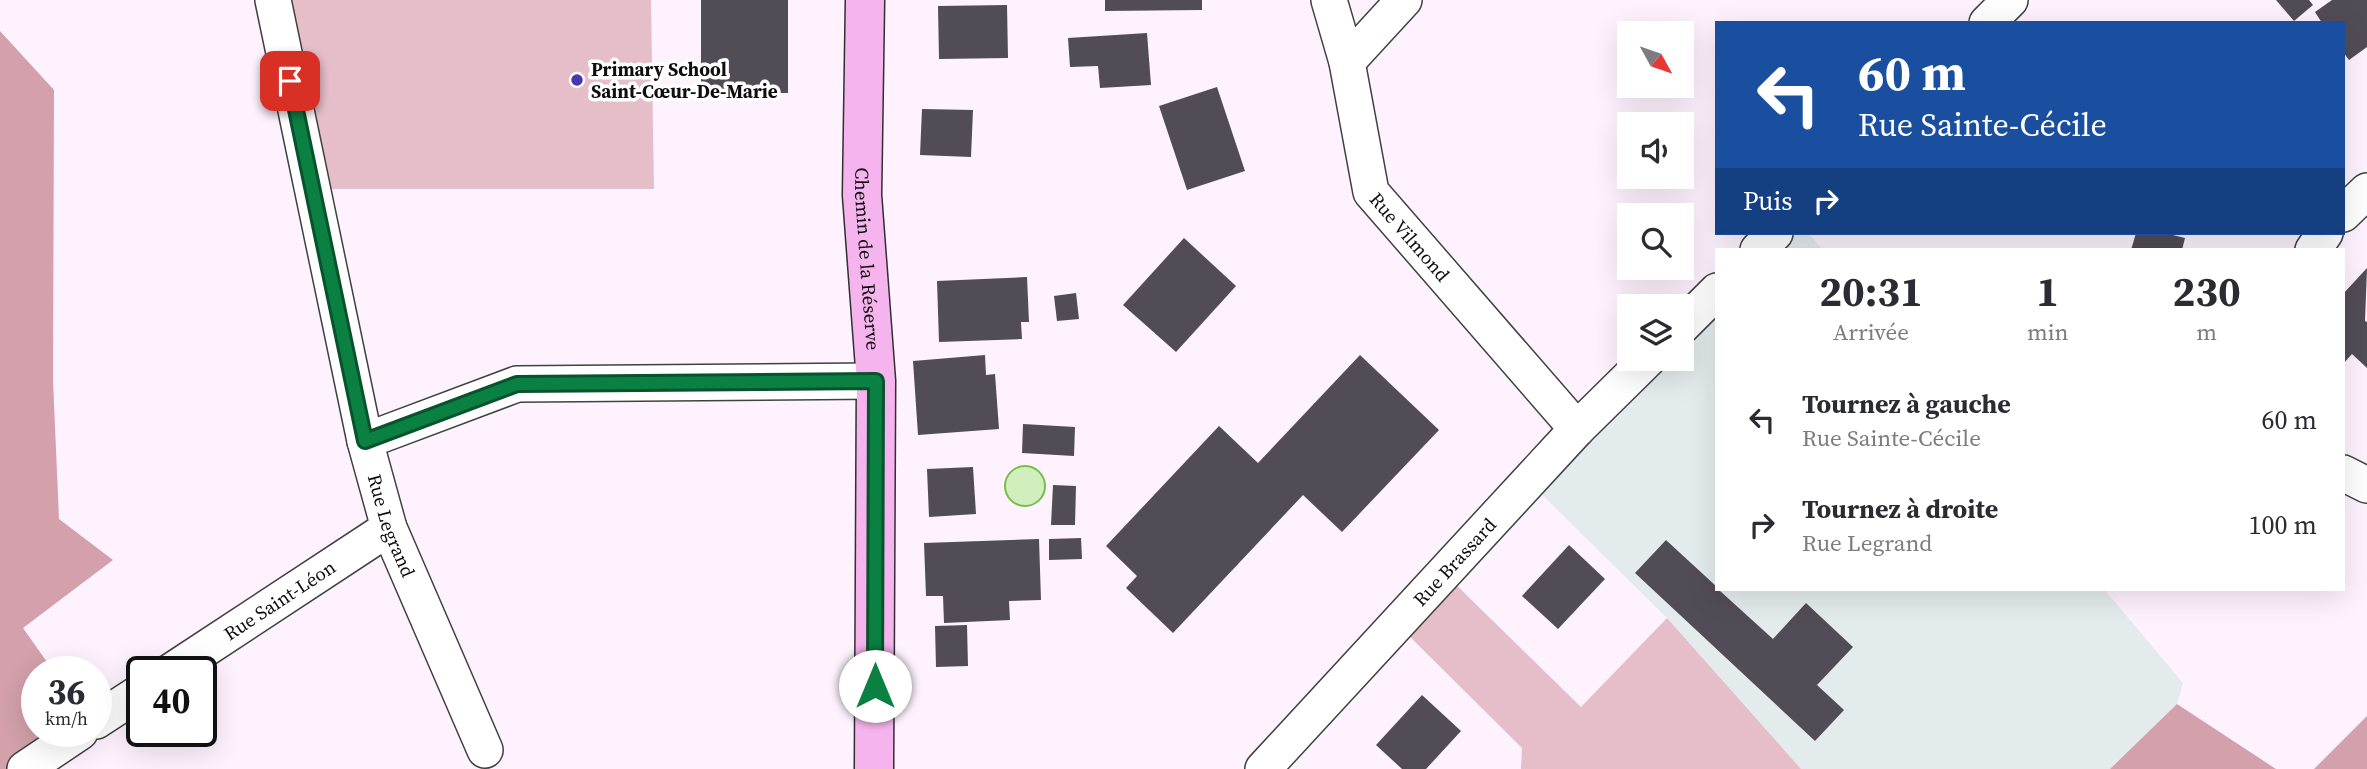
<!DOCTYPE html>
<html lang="fr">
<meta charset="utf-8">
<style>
body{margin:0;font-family:"Source Serif 4",serif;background:#f7f7f7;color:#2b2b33;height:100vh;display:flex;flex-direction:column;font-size:26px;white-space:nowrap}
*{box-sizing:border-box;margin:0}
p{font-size:23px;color:#7c7c81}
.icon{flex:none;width:38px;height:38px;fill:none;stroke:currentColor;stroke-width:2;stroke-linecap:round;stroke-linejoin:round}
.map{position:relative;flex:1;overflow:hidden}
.sheet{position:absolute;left:1715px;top:248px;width:630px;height:343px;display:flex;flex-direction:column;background:#fff;border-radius:0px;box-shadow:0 7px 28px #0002}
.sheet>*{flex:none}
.top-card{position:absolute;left:1715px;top:21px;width:630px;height:214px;border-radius:0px;box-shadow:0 7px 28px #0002;background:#1a4fa0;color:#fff;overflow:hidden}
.needle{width:46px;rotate:130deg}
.buttons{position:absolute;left:1617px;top:21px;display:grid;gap:14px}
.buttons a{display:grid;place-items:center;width:77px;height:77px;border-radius:0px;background:#fff;box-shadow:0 7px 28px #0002;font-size:35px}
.speed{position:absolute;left:21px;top:656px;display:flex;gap:14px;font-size:35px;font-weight:700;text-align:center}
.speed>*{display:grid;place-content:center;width:91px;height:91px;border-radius:50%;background:#fff;box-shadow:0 7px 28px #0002;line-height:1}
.speed small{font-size:18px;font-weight:400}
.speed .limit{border:4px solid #111;border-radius:10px;background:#fff;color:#111}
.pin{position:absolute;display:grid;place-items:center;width:60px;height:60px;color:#fff;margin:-30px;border-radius:14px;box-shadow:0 4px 10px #0006}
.me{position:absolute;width:77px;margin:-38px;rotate:0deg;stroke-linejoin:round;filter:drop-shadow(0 0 5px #0008)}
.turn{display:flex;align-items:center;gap:24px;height:147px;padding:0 28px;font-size:32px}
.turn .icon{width:91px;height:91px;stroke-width:2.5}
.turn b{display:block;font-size:49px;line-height:60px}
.then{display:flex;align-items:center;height:66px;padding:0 28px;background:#0003;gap:14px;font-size:26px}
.eta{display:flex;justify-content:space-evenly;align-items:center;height:119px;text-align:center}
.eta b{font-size:42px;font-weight:700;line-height:49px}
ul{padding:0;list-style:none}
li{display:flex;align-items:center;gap:21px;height:105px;padding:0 28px}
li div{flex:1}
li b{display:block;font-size:26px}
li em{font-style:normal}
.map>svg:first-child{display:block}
.industrial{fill:#e4ebec}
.green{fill:#e5bec9}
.forest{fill:#d3a0ab}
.water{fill:#d0efbc;stroke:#76be4b;stroke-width:2}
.building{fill:#524c56}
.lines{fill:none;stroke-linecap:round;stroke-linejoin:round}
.street-casing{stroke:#414141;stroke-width:38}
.secondary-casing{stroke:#303030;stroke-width:41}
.street{stroke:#fff;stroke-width:35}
.secondary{stroke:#f6b4ee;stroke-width:38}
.route-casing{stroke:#07532c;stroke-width:18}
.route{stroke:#0b8043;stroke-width:12}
.poi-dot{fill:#4c36af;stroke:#fff;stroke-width:2.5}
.labels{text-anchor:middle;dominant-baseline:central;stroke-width:7;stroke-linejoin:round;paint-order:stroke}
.poi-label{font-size:19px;font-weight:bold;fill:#0e0e0e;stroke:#fff;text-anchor:start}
.street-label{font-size:19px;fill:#0e0e0e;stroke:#fff}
</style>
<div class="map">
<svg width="2367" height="769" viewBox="0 0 2367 769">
<rect width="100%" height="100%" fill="#fdf2fd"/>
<g class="industrial">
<path d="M 1775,233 L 1808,233 L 1823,250 L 1758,250 Z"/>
<path d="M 1717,291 L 1717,590 L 2105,590 L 2183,683 L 2177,704 L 2110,769 L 1801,769 L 1667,618 L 1529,482 L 1648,359 L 1682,359 L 1682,326 Z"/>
</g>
<g class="green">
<path d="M 273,0 L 651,0 L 654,189 L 312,189 Z"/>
<path d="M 1444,573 L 1581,707 L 1667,618 L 1801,769 L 1521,769 L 1522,748 L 1397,624 Z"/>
</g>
<g class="forest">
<path d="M 0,31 L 54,90 L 53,380 L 59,519 L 113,560 L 23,628 L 54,672 L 37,672 L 37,732 L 80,732 L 25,769 L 0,769 Z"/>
<path d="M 2177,704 L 2276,769 L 2110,769 Z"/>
<path d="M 2367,716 L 2367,769 L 2314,769 Z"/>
</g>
<circle class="water" cx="1025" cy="486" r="20"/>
<g class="building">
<rect x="701" y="0" width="87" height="93"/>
<path d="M 1105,0 L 1202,0 L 1202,10 L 1105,11 Z"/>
<path d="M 2276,0 L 2309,0 L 2313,5 L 2294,21 Z"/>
<path d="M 2332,0 L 2367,0 L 2367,47 L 2349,60 L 2343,52 L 2343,23 L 2322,23 L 2315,12 Z"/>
<path d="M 1007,5 L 1008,58 L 939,59 L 938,6 Z"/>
<path d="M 1147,33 L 1151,85 L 1100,88 L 1098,66 L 1070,67 L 1068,38 Z"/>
<path d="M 1217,87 L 1245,171 L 1187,190 L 1159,106 Z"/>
<path d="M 922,109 L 973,110 L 971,157 L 920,155 Z"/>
<path d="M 2136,233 L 2165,233 L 2185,238 L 2182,250 L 2131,250 Z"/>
<path d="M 1184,238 L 1236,286 L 1176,352 L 1123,305 Z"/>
<path d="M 2367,268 L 2365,321 L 2367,322 L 2367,368 L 2352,354 L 2343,364 L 2343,294 Z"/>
<path d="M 1027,277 L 1029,322 L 1021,322 L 1022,339 L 939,342 L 937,281 Z"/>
<path d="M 1076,293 L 1079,319 L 1057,321 L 1054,296 Z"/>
<path d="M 985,355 L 986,375 L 995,374 L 999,429 L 918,435 L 913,361 Z"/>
<path d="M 1360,355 L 1439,430 L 1342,532 L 1303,495 L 1173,633 L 1126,588 L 1137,576 L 1106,546 L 1219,426 L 1258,463 Z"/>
<path d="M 1023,424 L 1075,427 L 1074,456 L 1022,453 Z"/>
<path d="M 973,467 L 976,514 L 929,517 L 927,469 Z"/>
<path d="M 1053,485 L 1076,486 L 1075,525 L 1051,525 Z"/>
<path d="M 1081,538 L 1082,559 L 1049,560 L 1049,539 Z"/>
<path d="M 1039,539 L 1041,600 L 1009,601 L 1010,620 L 944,623 L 943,596 L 926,596 L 924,543 Z"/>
<path d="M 1666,540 L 1717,587 L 1717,590 L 1719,590 L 1773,639 L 1806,603 L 1853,647 L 1817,685 L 1844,710 L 1815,741 L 1635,573 Z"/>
<path d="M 1569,545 L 1605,579 L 1558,629 L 1522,596 Z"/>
<path d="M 967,625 L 968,666 L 936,667 L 935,626 Z"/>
<path d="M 1422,695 L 1461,731 L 1426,769 L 1402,769 L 1376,745 Z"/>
</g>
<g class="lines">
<g class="street-casing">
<g id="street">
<path id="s1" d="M 273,0 L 365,441 L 389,528 L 485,750"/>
<path id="s2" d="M 1329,0 L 1347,62 L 1371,192 L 1577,429"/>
<path d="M 1987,23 L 2010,0"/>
<path d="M 1347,62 L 1404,0"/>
<path d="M 2343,214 L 2367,191"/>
<path d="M 1758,250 L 1775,233"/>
<path d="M 2313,250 L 2325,233"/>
<path d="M 1682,326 L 1717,291"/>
<path d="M 365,441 L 517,384 L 876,381"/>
<path d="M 2343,473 L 2367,485"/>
<path id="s3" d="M 170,672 L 389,528"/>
<path d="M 96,721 L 142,691"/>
<path d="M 25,769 L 80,732"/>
<path id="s4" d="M 1263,769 L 1577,429 L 1648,359"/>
</g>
</g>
<g class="secondary-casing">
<g id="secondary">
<path id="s5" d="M 865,0 L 862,195 L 876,381 L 874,769"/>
</g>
</g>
<use href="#street" class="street"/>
<use href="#secondary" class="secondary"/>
</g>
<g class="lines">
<g class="route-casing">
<path id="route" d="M 290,81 L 365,441 L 517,384 L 876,381 L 875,686"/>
</g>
<use href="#route" class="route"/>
</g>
<circle class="poi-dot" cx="577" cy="80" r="7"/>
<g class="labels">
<g class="poi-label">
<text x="591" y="69">Primary School<tspan x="591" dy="22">Saint-Cœur-De-Marie</tspan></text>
</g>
<g class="street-label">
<text stroke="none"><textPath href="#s2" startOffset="256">Rue Vilmond</textPath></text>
<text stroke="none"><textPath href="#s5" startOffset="259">Chemin de la Réserve</textPath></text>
<text stroke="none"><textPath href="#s1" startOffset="539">Rue Legrand</textPath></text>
<text stroke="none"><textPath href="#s4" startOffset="282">Rue Brassard</textPath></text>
<text stroke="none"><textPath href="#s3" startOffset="131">Rue Saint-Léon</textPath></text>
</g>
</g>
</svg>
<div class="buttons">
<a><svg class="needle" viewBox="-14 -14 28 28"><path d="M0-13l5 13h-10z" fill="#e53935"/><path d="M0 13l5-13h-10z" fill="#7c7c81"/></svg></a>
<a><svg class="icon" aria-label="sound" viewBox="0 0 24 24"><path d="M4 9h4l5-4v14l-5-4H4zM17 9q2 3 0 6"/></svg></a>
<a><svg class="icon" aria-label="search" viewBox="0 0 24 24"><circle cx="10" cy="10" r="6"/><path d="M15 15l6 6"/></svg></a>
<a><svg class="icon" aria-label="layers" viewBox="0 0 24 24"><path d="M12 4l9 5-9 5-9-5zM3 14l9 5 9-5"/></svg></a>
</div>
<div class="speed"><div>36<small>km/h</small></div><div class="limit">40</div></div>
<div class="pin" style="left:290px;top:81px;background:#d93025"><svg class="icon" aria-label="arrive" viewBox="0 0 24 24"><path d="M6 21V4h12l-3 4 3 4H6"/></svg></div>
<svg class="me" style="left:875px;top:686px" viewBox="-20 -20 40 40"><circle r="19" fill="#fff"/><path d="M0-13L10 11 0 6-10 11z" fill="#0b8043"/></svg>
<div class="top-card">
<div class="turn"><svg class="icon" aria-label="left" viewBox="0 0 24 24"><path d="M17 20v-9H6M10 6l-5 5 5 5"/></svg><div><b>60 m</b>Rue Sainte-Cécile</div></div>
<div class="then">Puis<svg class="icon" aria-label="right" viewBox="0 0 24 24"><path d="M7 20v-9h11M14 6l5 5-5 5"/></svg></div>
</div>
<section class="sheet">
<div class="eta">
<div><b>20:31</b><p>Arrivée</p></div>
<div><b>1</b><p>min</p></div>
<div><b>230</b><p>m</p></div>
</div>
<ul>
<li><svg class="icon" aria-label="left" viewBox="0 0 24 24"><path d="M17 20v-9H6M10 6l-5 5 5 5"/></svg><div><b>Tournez à gauche</b><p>Rue Sainte-Cécile</p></div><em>60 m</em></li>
<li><svg class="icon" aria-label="right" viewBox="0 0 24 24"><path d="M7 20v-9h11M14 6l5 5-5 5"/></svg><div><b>Tournez à droite</b><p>Rue Legrand</p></div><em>100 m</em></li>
</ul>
</section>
</div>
